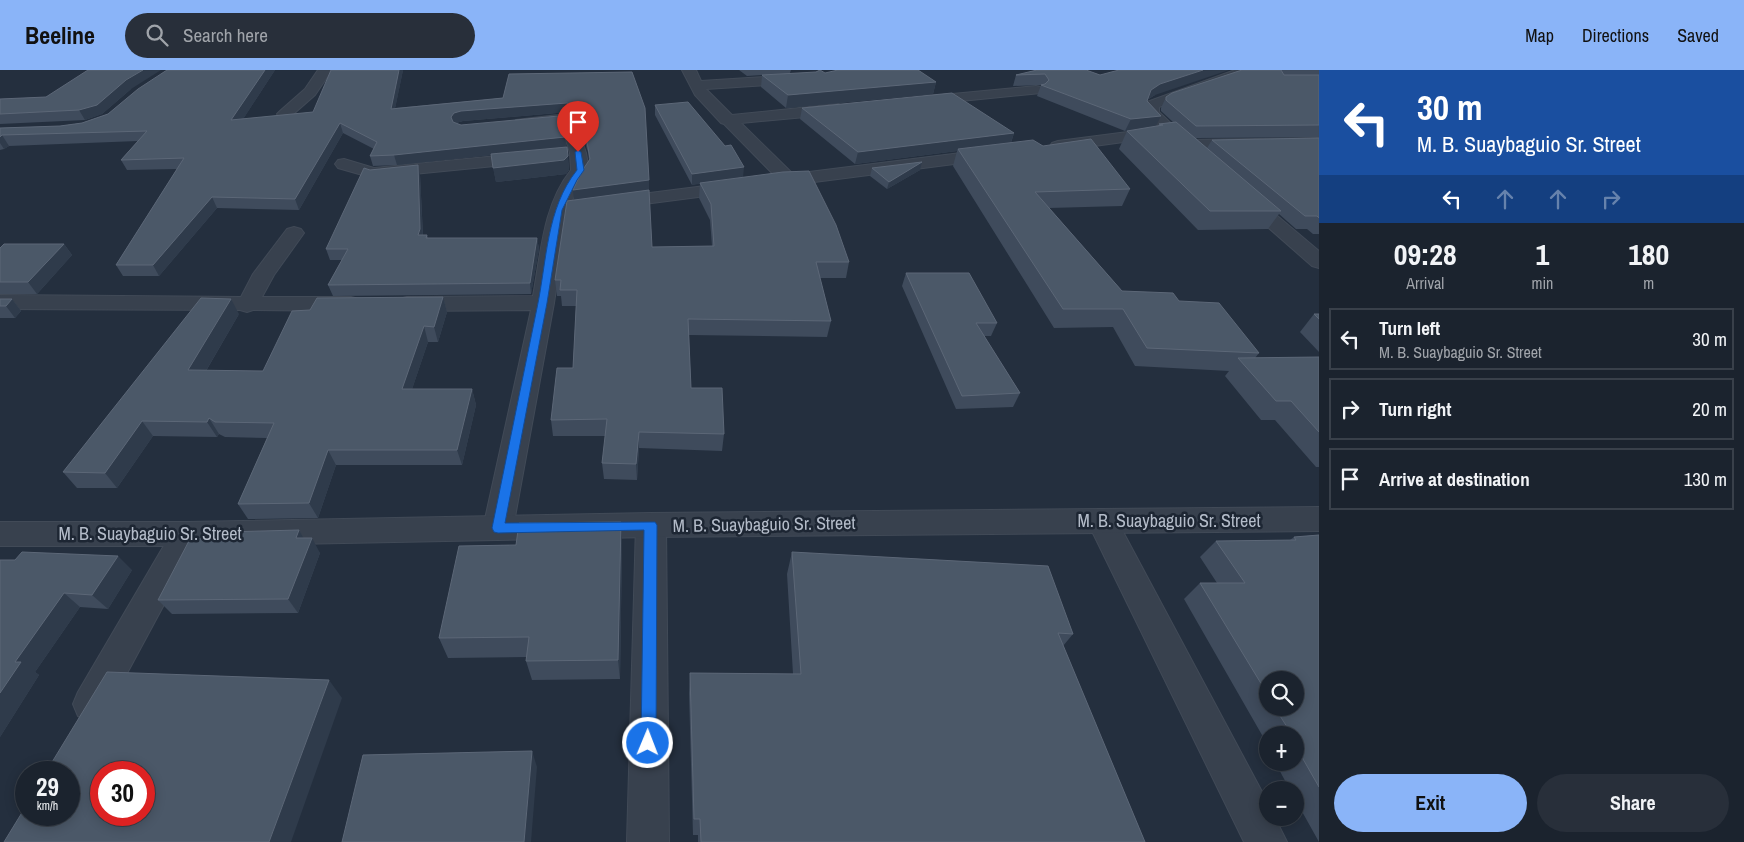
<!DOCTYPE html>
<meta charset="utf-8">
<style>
body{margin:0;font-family:"Archivo Narrow",sans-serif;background:#282f3a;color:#f1f3f6;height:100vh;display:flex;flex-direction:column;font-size:19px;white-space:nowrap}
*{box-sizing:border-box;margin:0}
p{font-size:16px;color:#a0a4aa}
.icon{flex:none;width:28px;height:28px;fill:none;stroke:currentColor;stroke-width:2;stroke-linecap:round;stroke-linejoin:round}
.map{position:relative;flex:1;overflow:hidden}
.drawer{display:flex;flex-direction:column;background:#1b232e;width:425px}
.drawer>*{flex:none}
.guide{background:#1a4fa0;color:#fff;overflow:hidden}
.buttons{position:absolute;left:1259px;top:601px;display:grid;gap:10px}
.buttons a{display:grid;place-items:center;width:45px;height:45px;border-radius:50%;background:#1b232e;box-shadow:0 2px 12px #0003,0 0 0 1px #39404a;font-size:25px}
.speed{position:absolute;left:15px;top:691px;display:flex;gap:10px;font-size:25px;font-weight:700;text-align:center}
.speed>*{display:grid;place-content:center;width:65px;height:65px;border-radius:50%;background:#1b232e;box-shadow:0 2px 12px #0003,0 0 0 1px #39404a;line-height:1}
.speed small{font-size:12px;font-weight:400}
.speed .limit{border:8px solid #d22;background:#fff;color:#111}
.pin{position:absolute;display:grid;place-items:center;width:42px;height:42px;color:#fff;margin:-51px -21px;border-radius:50% 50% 50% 0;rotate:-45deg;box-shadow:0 0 5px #0007}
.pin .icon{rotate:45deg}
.me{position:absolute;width:55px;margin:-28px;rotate:1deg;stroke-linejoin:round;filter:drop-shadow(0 0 4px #0008)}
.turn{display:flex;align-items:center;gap:18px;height:105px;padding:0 15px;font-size:22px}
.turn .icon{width:65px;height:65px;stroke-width:2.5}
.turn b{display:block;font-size:35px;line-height:42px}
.lanes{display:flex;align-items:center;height:48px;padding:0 15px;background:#0003;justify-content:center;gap:25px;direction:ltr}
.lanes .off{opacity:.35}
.eta{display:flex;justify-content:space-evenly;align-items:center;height:85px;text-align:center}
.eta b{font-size:30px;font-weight:700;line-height:35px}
.button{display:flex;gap:10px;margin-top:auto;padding:10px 15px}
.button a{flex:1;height:58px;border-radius:30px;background:#8ab4f8;color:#111;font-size:20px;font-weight:700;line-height:58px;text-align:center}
.button a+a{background:#282f3a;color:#f1f3f6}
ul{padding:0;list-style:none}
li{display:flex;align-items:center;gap:15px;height:62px;margin:0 10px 8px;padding:0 5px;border:2px solid #39404a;border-radius:0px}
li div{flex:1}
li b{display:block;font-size:19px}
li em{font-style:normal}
header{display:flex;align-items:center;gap:30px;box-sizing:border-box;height:70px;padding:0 25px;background:#8ab4f8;color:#111}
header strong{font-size:24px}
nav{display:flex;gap:28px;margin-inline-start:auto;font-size:18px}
.search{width:350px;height:45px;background:#282f3a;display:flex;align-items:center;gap:12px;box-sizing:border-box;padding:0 18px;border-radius:28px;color:#a0a4aa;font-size:19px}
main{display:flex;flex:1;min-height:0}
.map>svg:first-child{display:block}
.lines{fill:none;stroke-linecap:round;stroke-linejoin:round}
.minor-casing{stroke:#414a57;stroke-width:2}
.tertiary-casing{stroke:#414a57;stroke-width:2}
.minor{fill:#38414e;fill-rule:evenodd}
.tertiary{fill:#38414e;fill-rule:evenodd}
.wall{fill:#3f4b5c;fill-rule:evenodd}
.shaded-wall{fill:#2f3b4b}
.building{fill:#4b5868;stroke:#5c6777;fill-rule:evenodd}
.route{fill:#1a73e8;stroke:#114b97}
.labels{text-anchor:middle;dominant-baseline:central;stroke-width:5;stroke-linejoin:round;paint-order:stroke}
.street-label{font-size:18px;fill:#b4bcc9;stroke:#1d2633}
</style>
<header>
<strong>Beeline</strong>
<div class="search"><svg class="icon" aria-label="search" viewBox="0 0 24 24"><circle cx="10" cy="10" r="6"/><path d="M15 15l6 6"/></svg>Search here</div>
<nav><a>Map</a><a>Directions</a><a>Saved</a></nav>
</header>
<main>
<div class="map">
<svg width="1319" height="772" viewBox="0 0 1319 772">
<rect width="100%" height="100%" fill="#242f3e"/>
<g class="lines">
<g class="minor-casing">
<g id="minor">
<path d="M 318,0 L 332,0 L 315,25 L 290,47 L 280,47 L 277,44 L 280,41 L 305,19 Z"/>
<path d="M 682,0 L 696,0 L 701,11 L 798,5 L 803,6 L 805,9 L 803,12 L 798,13 L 706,19 L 732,45 L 838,34 L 843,36 L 846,39 L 843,42 L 838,44 L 741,53 L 793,104 L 993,79 L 999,80 L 1001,84 L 999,88 L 993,89 L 567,144 L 554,233 L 513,458 L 509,466 L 498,470 L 487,466 L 483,458 L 531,240 L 407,241 L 399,239 L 396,234 L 399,229 L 407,227 L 533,226 C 541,183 543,135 571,100 L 570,83 L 561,54 L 522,58 L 516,56 L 514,53 L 516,50 L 567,44 L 572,46 L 575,49 L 586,83 L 589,100 L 581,110 L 571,133 L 776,107 L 724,54 L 721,53 L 695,25 Z"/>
<path d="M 1235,0 L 1255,0 L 1253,3 L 1159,37 L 1159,42 L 1181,63 L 1179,66 L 1173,68 L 1167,66 L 1058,81 L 1052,79 L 1050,76 L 1052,73 L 1058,71 L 1159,58 L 1143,43 L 1147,32 Z"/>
<path d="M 1036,16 L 1041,17 L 1043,20 L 1041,23 L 921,35 L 916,34 L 914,31 L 916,28 L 921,27 Z"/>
<path d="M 1319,68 L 1319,78 L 1185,80 L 1179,78 L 1177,75 L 1179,72 L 1185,70 Z"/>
<path d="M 529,83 L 535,84 L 537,88 L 535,92 L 373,108 L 338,98 L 335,94 L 338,90 L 344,89 L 374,98 Z"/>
<path d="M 1244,122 L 1250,123 L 1319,181 L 1319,198 L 1312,196 L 1238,131 L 1235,127 L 1238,123 Z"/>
<path d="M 294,157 L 301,159 L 304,163 L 274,205 L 262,227 L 351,227 L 359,229 L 362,234 L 359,239 L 351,241 L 253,240 L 247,242 L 240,240 L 0,239 L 0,225 L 241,227 L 253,204 L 287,159 Z"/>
<path d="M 1102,439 L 1113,443 L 1268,733 L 1268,748 L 1275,748 L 1287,772 L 1244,772 L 1087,451 L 1091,443 Z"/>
<path d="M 651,443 L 662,447 L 666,455 L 669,772 L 627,772 L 636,455 L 640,447 Z"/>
<path d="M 187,452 L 198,455 L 202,464 L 104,646 L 91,652 L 78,646 L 73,634 L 78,622 L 176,455 Z"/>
</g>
</g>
<g class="tertiary-casing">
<path id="tertiary" d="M 1319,437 L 1319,461 L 651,467 L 187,476 L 0,476 L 0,452 L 187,452 L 651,443 Z"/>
</g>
<use href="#minor" class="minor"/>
<use href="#tertiary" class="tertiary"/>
</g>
<g class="wall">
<path d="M 167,0 L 275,0 L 243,49 L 313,42 L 403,0 L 395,38 L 503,28 L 632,2 L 649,120 L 652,177 L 712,176 L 710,150 L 699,128 L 700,113 L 692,115 L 655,45 L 655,35 L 743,107 L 849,192 L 846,208 L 820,208 L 831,251 L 827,267 L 689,265 L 691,318 L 724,364 L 722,381 L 639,378 L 637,410 L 604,409 L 602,393 L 606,366 L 553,366 L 551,350 L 573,298 L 576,236 L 562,236 L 561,226 L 557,226 L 555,210 L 574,130 L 589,91 L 588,82 L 577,48 L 568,42 L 463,51 L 456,53 L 461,55 L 565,67 L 566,77 L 567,77 L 569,100 L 566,104 L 496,112 L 491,85 L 397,95 L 373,96 L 370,86 L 374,79 L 343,63 L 299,140 L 217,138 L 159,206 L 123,206 L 116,195 L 177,99 L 127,100 L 121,90 L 138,71 L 9,76 L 4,79 L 0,80 L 0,58 L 60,56 L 82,53 L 108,44 Z"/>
<path d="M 739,0 L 791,0 L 790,3 L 825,3 L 936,12 L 933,24 L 786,38 L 761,17 L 762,5 L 747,6 Z"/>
<path d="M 1037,0 L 1155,25 L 1147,30 L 1155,57 L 1158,56 L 1159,54 L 1173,52 L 1161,41 L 1161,38 L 1166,27 L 1242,0 L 1319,0 L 1319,67 L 1196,68 L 1207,78 L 1212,70 L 1319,68 L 1319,164 L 1313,164 L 1307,159 L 1296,159 L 1279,144 L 1268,159 L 1198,160 L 1119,79 L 1127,61 L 1135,60 L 1125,61 L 1037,26 L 1041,15 L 1013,16 L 1016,5 Z"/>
<path d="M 131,19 L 102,44 L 85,50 L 0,54 L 0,29 L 46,27 Z"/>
<path d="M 802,38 L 1014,63 L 1011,73 L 1043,76 L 1130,119 L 1122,136 L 1049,138 L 1122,221 L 1179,231 L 1259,283 L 1255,288 L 1319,287 L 1319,397 L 1316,397 L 1275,350 L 1261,350 L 1225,306 L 1229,301 L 1135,296 L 1113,257 L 1054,258 L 953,96 L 957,81 L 855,94 L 800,49 Z"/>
<path d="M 418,95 L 420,105 L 423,165 L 427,165 L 428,168 L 537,168 L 539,179 L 531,224 L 333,226 L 328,215 L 342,190 L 330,190 L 326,179 L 370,100 Z"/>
<path d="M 872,98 L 920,100 L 887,119 L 870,106 Z"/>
<path d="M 64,174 L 72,185 L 37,224 L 0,224 L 0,178 Z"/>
<path d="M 906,203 L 997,253 L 991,266 L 984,266 L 1020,323 L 1013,337 L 956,339 L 902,216 Z"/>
<path d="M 443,227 L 447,242 L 438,272 L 428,272 L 412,319 L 472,319 L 476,335 L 462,395 L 336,395 L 318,448 L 248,449 L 238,434 L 267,368 L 225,367 L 219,364 L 217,367 L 153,366 L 117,418 L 77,418 L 63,402 L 239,244 L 206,301 L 263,301 L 310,240 Z"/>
<path d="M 0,229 L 12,229 L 21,241 L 15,248 L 0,248 Z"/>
<path d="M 1314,244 L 1319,244 L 1319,282 L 1300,262 Z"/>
<path d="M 299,460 L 303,468 L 320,483 L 298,543 L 172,544 L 158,530 L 222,468 Z"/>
<path d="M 1319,465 L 1319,772 L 1295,729 L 1295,720 L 1290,720 L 1275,692 L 1295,692 L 1295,665 L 1268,665 L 1268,679 L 1264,673 L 1266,672 L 1184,529 L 1200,513 L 1217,513 L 1200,487 L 1216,471 L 1290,470 L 1294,467 ZM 1268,610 L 1295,638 L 1268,638 Z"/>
<path d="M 622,473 L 620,609 L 532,610 L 526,591 L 527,587 L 448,588 L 439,568 Z"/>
<path d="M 792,482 L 1073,564 L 1063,576 L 1145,772 L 698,772 L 698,765 L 693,765 L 689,623 L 690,603 L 793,604 L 787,504 Z"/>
<path d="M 0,490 L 132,500 L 108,539 L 80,537 L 35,602 L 39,605 L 0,667 Z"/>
</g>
<g class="shaded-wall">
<path d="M 143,0 L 161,0 L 131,19 L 102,44 L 85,50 L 79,40 Z"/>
<path d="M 265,0 L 275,0 L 236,60 L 231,50 Z"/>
<path d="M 399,0 L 403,0 L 393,49 L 391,39 Z"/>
<path d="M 1203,0 L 1229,0 L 1155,25 L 1145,31 L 1151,20 L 1160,14 Z"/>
<path d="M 936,12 L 933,24 L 786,38 L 788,25 Z"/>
<path d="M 567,33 L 568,42 L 463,51 L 456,53 L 453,57 L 451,47 L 454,43 L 461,41 Z"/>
<path d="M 1161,46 L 1155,58 L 1125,61 L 1131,49 Z"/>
<path d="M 340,53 L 343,63 L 299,140 L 295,129 Z"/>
<path d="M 1014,63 L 1010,75 L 958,79 L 957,81 L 855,94 L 858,82 Z"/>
<path d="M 2,65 L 9,76 L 4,79 L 0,73 L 0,67 Z"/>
<path d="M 565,67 L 566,77 L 397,95 L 394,85 Z"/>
<path d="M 568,86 L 569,100 L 566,104 L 496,112 L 493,98 Z"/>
<path d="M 922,92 L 920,100 L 887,119 L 889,112 Z"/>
<path d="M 418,95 L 420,105 L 423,169 L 418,165 Z"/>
<path d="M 744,97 L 743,108 L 692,115 L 692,104 Z"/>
<path d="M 649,110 L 649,120 L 574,131 L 573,120 Z"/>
<path d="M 212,127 L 217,138 L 159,206 L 153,195 Z"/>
<path d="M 537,168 L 539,179 L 531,224 L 530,213 Z"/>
<path d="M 64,174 L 72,185 L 37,224 L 28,212 Z"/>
<path d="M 443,227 L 447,242 L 438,272 L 434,257 Z"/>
<path d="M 12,229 L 21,241 L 15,248 L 6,236 Z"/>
<path d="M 231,229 L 239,244 L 197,316 L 188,300 Z"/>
<path d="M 424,256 L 428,272 L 407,334 L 402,319 Z"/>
<path d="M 472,319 L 476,335 L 462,395 L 457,380 Z"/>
<path d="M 209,348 L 219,364 L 217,367 L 207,352 Z"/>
<path d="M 142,351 L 153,366 L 117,418 L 105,403 Z"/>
<path d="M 639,362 L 639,378 L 637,410 L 636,394 Z"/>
<path d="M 328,380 L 336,395 L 318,448 L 309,433 Z"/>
<path d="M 621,452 L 622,473 L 620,609 L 618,590 Z"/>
<path d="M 299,460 L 308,476 L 296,468 Z"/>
<path d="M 312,468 L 320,483 L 298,543 L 288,529 Z"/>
<path d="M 118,486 L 132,500 L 108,539 L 92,525 Z"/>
<path d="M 64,523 L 80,537 L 35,602 L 39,605 L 0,667 L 0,623 L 15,592 Z"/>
<path d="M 329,610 L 342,628 L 291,772 L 269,772 Z"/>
<path d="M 532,681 L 537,697 L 531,772 L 524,772 Z"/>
</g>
<g class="building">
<path d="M 88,0 L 143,0 L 126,10 L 97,35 L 79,40 L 0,44 L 0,29 L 46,27 Z"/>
<path d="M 167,0 L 265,0 L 231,50 L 313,42 L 331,0 L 399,0 L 391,39 L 503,28 L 509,4 L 632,2 L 645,38 L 649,110 L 573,120 L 582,101 L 590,89 L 587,72 L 576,39 L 567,33 L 461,41 L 454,43 L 451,47 L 453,52 L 461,55 L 559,46 L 565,67 L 394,85 L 370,86 L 377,72 L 340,53 L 295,129 L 212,127 L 153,195 L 116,195 L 184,88 L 121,90 L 147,61 L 2,65 L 0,67 L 0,58 L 60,56 L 82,53 L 108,44 L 138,19 Z"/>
<path d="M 820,0 L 825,3 L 838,0 L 918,0 L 936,12 L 788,25 L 762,5 L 816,2 Z"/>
<path d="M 1037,0 L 1086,0 L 1100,5 L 1119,0 L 1203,0 L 1160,14 L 1151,20 L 1147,31 L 1161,46 L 1131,49 L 1041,15 L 1045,14 L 1049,10 L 1045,4 L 1016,5 Z"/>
<path d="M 1242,0 L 1281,0 L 1284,5 L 1319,5 L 1319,55 L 1196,56 L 1166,30 L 1166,27 L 1172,23 Z"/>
<path d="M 952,23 L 1014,63 L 858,82 L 802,38 Z"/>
<path d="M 688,32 L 725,76 L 731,75 L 744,97 L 692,104 L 655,35 Z"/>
<path d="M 1176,52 L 1281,141 L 1210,141 L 1127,61 L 1163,55 L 1159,54 Z"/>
<path d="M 1319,68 L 1319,148 L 1317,146 L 1305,146 L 1212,70 Z"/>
<path d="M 1091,69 L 1130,119 L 1035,122 L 1122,221 L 1173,223 L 1179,231 L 1219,233 L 1259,283 L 1147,278 L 1123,239 L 1063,239 L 958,79 L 1033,70 L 1043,76 Z"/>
<path d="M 567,77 L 568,86 L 564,90 L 493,98 L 491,84 Z"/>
<path d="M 922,92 L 889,112 L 872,98 Z"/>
<path d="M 418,95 L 420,159 L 418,165 L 427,165 L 426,168 L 537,168 L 530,213 L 328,215 L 348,179 L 326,179 L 364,98 L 370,100 Z"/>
<path d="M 809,101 L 836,155 L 849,192 L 816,192 L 831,251 L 688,249 L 691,318 L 722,318 L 724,364 L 639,362 L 636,394 L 602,393 L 607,349 L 551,350 L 557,298 L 573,298 L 577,220 L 560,220 L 561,210 L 555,210 L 567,131 L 649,120 L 652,177 L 714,176 L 711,134 L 700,113 L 783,102 Z"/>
<path d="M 4,174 L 64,174 L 28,212 L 0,212 L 0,178 Z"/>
<path d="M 906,203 L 969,203 L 997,253 L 976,253 L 1020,323 L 962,326 Z"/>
<path d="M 443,227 L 434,257 L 424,256 L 402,319 L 472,319 L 457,380 L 328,380 L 309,433 L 238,434 L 274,353 L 215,352 L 209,348 L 207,352 L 142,351 L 105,403 L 63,402 L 201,228 L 231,229 L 188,300 L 263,301 L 292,241 L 310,240 L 317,228 Z"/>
<path d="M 0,229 L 12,229 L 6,236 L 0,236 Z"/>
<path d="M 1314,244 L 1319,244 L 1319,249 Z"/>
<path d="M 1319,287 L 1319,362 L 1291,331 L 1276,331 L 1238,288 Z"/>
<path d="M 621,452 L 618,590 L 526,591 L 529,567 L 439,568 L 459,476 L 516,475 L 519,453 Z"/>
<path d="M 299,460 L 296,468 L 312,468 L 288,529 L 158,530 L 190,469 L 222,468 L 225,462 Z"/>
<path d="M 1319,465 L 1319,717 L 1295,675 L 1295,665 L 1289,665 L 1286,660 L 1289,660 L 1275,638 L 1295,638 L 1295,610 L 1268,610 L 1268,625 L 1200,513 L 1245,513 L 1216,471 L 1296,470 L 1294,467 Z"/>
<path d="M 22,482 L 118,486 L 92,525 L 64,523 L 15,592 L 21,592 L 0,623 L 0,490 L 15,490 Z"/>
<path d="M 792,482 L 1048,496 L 1073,564 L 1058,563 L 1145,772 L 701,772 L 700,749 L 694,749 L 690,603 L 801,604 Z"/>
<path d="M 107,602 L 329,610 L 269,772 L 4,772 L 26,736 L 26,745 L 69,745 L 69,702 L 46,702 ZM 101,702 L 144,702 L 144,745 L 101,745 Z"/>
<path d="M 532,681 L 524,772 L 342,772 L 363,685 Z"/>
</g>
<path class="route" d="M 578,80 L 581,82 L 584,100 L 577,110 L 562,140 L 547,233 L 505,453 L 655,452 L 657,455 L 656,673 L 654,679 L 648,681 L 643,679 L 641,673 L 644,460 L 498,463 L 494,462 L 492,458 C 507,385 522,311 537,238 C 547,191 546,139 577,100 L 575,82 Z"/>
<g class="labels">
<g class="street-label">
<text x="1169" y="450">M. B. Suaybaguio Sr. Street</text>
<text transform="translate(764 454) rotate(-1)">M. B. Suaybaguio Sr. Street</text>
<text x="150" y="463">M. B. Suaybaguio Sr. Street</text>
</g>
</g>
</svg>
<div class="buttons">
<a><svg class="icon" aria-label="search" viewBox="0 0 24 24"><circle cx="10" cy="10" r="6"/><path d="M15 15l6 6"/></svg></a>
<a>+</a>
<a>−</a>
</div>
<div class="speed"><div>29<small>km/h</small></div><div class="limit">30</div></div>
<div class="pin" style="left:578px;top:82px;background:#d93025"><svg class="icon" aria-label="arrive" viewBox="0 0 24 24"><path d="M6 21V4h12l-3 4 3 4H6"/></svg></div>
<svg class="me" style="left:648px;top:673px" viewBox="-20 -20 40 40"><circle r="17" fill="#1a73e8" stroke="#fff" stroke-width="3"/><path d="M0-11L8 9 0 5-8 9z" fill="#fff"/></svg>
</div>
<section class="drawer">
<div class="guide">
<div class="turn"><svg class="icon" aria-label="left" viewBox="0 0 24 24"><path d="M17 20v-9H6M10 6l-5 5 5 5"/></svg><div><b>30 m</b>M. B. Suaybaguio Sr. Street</div></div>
<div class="lanes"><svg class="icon" aria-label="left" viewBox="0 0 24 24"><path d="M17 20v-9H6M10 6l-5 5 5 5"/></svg><svg class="icon off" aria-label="ahead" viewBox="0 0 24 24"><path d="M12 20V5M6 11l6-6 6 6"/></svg><svg class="icon off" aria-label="ahead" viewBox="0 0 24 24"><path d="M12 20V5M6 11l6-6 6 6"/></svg><svg class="icon off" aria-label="right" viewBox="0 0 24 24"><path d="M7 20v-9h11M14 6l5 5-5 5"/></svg></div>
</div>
<div class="eta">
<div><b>09:28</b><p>Arrival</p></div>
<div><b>1</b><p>min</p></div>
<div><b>180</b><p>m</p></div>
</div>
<ul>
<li><svg class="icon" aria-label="left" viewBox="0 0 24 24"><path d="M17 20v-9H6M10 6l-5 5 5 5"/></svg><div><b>Turn left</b><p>M. B. Suaybaguio Sr. Street</p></div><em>30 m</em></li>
<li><svg class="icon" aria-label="right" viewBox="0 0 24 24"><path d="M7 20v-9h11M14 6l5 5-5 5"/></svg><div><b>Turn right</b></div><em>20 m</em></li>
<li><svg class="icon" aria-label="arrive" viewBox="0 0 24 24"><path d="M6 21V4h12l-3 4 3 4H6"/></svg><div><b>Arrive at destination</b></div><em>130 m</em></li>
</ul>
<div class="button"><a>Exit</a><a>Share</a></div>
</section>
</main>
